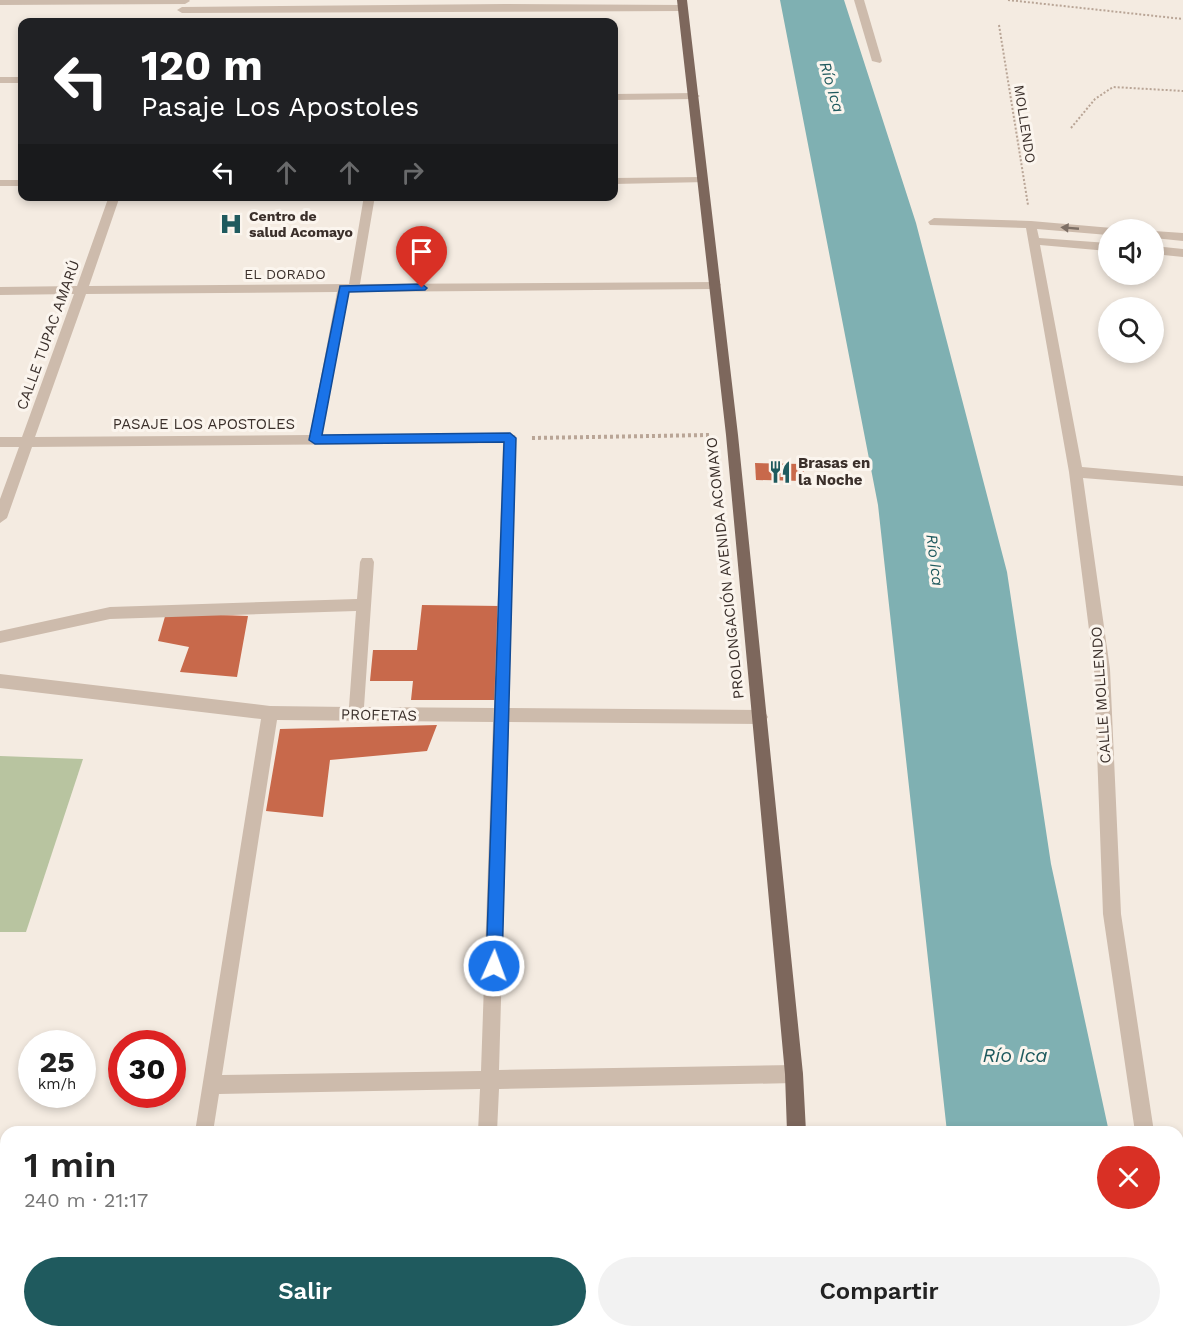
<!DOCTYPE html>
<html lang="es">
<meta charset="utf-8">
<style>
body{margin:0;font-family:"Work Sans",sans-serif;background:#f2f2f2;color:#222;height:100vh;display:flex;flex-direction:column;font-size:22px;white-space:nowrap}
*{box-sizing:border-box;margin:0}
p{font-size:20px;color:#767676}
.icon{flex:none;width:33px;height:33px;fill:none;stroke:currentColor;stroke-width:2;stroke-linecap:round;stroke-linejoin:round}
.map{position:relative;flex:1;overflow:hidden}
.sheet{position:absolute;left:0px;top:1126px;width:1184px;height:212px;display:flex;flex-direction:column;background:#fff;border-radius:18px 18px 0 0;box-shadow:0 3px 9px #0003}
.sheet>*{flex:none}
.banner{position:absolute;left:18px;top:18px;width:600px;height:183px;border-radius:12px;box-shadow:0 3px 9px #0003;background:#202124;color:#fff;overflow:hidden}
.fabs{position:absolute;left:1098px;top:219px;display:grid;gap:12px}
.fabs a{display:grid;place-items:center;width:66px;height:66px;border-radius:50%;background:#fff;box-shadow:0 3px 9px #0003;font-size:30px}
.speed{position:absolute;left:18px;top:1030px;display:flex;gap:12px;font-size:30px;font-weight:700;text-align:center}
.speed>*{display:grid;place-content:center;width:78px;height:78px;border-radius:50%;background:#fff;box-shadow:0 3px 9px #0003;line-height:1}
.speed small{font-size:15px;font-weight:400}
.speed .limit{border:9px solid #d22;background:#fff;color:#111}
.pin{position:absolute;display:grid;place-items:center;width:51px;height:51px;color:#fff;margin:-62px -26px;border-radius:50% 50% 50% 0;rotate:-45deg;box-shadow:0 0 6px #0007}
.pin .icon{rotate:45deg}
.me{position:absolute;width:66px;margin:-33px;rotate:2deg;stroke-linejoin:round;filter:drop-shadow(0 0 4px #0008)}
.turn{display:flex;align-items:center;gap:21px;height:126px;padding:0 24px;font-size:27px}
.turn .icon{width:78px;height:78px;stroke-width:2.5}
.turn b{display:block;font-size:42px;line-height:51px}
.lanes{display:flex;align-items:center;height:57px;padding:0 24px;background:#0003;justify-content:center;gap:30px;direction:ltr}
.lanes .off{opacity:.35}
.round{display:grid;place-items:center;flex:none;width:63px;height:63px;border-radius:32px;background:#f2f2f2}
.headline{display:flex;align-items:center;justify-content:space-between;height:102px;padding:0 24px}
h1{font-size:36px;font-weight:600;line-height:45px}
.action{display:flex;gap:12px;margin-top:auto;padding:12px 24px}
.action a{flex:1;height:69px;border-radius:36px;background:#1f5a5e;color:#fff;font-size:24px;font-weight:600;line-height:69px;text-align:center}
.action a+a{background:#f2f2f2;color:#222}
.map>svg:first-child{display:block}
.green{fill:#b8c4a0}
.water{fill:#7fb0b2}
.building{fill:#c8694b}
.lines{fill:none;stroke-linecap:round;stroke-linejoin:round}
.path-far1{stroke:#b9a596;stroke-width:2;stroke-dasharray:2 2;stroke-linecap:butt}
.path{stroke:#b9a596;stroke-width:4;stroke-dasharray:3 3;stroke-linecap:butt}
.minor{fill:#cdbbac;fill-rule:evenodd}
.major{fill:#7d675c;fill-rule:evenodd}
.oneway{fill:#7d6f65}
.route{fill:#1a73e8;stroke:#114b97;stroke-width:1.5}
.labels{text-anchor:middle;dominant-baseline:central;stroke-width:6;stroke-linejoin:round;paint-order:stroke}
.far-street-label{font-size:14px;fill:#3b302b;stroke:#fbf5ee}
.far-poi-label{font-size:14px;font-weight:bold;fill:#3b302b;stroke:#fbf5ee;text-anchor:start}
.street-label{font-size:15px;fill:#3b302b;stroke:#fbf5ee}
.poi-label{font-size:15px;font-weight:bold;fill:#3b302b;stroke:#fbf5ee;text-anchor:start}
.water-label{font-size:16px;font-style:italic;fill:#1f5a5e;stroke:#fbf5ee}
.near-water-label{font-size:20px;font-style:italic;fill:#1f5a5e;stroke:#fbf5ee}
</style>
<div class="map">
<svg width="1183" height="1337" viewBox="0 0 1183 1337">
<rect width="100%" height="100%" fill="#f4ebe1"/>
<path class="green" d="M 0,756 L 83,759 L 26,932 L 0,932 Z"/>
<g class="water">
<path d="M 780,0 L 844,0 L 916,223 L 1007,572 L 1051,864 L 1109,1132 L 947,1132 L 878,505 Z"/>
<path d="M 968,1332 L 1141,1332 L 1142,1337 L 968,1337 Z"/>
</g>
<g class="building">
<path d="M 755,463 L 803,464 L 805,481 L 756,480 Z"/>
<path d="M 422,605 L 501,606 L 495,700 L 411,700 L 413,681 L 370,681 L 373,650 L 417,650 Z"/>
<path d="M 166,613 L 248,616 L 237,677 L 180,672 L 189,647 L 158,641 Z"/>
<path d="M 437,725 L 427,751 L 330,760 L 323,817 L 266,811 L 280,729 Z"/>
</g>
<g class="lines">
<g class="path-far1">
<path d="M 1008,0 L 1183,19"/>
<path d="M 999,25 L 1028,205"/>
<path d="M 1071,128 L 1095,99 L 1113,87 L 1183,91"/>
</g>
<path class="path" d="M 532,438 L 710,435"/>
<g class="minor">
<path d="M 0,0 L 189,0 L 190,1 L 185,4 L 0,5 Z"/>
<path d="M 854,0 L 864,0 L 882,61 L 880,63 L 872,61 Z"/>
<path d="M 505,4 L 683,5 L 688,8 L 683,11 L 182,13 L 177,10 L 182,7 Z"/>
<rect x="0" y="77" width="22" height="6"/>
<path d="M 614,94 L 695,93 L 700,96 L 695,99 L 614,100 Z"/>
<path d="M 703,177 L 708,180 L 707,182 L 614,184 L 614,178 Z"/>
<rect x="0" y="180" width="22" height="6"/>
<path d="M 109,196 L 120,196 L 89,286 L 349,284 L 364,196 L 375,196 L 360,284 L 719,282 L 721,285 L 715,289 L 349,292 L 322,435 L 515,435 L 516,438 L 509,708 L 760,710 L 765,712 L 768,717 L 765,722 L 760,724 L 509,722 L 499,1070 L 794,1065 L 801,1067 L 803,1074 L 801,1081 L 794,1083 L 499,1089 L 497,1132 L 478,1132 L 480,1089 L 219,1094 L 213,1132 L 195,1132 L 261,719 L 0,688 L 0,674 L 270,706 L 349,707 L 356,611 L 110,619 L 0,643 L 0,631 L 110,607 L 357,599 L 360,562 L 362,558 L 372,558 L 374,562 L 364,707 L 494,708 L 503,443 L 32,447 L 7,518 L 0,523 L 0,499 L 19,447 L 0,447 L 0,437 L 22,437 L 74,294 L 0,295 L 0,287 L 77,286 ZM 337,292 L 310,435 L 35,437 L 86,294 ZM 277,720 L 493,722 L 481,1071 L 222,1075 Z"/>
<path d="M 934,218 L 1031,221 L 1112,228 L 1108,230 L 1108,235 L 1037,229 L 1039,238 L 1108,243 L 1108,251 L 1040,245 L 1082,467 L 1183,476 L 1183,486 L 1083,478 L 1110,669 L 1121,914 L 1154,1132 L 1135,1132 L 1103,914 L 1094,669 L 1069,472 L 1026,228 L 930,225 L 928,222 Z"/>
<path d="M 1154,231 L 1183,233 L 1183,241 L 1154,238 Z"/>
<path d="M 1154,246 L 1183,249 L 1183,257 L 1154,254 Z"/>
<rect x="0" y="1173" width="6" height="20"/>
<rect x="1178" y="1263" width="5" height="20"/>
<path d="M 1178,1323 L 1183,1331 L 1183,1337 L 1164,1337 L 1163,1332 L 1178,1332 Z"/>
<path d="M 163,1332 L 183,1332 L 182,1337 L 162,1337 Z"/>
<rect x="472" y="1332" width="20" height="5"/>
</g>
<g class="major">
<path d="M 677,0 L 687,0 L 738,435 L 803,1074 L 806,1132 L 787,1132 L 785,1074 L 726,435 Z"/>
<rect x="798" y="1332" width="20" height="5"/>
</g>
</g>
<defs><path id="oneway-solid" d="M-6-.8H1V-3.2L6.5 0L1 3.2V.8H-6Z" transform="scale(1.5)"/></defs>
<use class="oneway" href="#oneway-solid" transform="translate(1070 228) rotate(-175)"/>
<path class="route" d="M 422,284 L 427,288 L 425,290 L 349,292 L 322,435 L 510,433 L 516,438 L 502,966 L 499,971 L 494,974 L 488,971 L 486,966 L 504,442 L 315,444 L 309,440 L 340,286 Z"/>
<defs>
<g id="hospital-bare" transform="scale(1.8)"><path d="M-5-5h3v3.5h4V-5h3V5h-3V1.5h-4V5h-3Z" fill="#1f5a5e" stroke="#fbf5ee" stroke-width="2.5" paint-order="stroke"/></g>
<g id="restaurant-bare" transform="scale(1.8)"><path d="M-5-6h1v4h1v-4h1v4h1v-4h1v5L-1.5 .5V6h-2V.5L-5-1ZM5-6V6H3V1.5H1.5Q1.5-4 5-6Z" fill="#1f5a5e" stroke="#fbf5ee" stroke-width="2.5" paint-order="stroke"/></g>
</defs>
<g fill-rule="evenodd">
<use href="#hospital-bare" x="231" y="224"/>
<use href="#restaurant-bare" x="780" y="472"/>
</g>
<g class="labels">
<g class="far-street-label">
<text transform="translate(1025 124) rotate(81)">MOLLENDO</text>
<text x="285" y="274">EL DORADO</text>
</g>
<g class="far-poi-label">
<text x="249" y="216">Centro de<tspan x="249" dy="16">salud Acomayo</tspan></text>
</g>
<g class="street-label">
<text transform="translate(48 335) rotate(-70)">CALLE TUPAC AMARÚ</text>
<text x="204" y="424">PASAJE LOS APOSTOLES</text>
<text transform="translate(725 568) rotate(-96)">PROLONGACIÓN AVENIDA ACOMAYO</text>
<text transform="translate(1101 695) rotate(-94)">CALLE MOLLENDO</text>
<text transform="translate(379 715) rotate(1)">PROFETAS</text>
</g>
<g class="poi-label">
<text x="798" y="463">Brasas en<tspan x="798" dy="17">la Noche</tspan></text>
</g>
<g class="water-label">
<text transform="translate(832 87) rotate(74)">Río Ica</text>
<text transform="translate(935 560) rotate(83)">Río Ica</text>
</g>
<g class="near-water-label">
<text x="1015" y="1055">Río Ica</text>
</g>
</g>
</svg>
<div class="fabs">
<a><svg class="icon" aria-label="sound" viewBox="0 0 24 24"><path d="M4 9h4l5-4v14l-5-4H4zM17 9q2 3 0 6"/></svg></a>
<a><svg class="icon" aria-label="search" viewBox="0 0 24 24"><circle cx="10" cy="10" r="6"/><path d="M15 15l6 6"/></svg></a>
</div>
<div class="speed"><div>25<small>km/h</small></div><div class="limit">30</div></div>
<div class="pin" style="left:422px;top:288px;background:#d93025"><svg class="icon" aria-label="arrive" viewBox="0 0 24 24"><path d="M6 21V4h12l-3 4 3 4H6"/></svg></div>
<svg class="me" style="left:494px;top:966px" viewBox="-20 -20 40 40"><circle r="17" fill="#1a73e8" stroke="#fff" stroke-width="3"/><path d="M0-11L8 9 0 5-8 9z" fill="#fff"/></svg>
<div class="banner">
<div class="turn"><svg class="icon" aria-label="left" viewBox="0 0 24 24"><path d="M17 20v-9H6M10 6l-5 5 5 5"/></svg><div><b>120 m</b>Pasaje Los Apostoles</div></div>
<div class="lanes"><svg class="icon" aria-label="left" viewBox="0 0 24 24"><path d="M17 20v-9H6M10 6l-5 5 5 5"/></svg><svg class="icon off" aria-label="ahead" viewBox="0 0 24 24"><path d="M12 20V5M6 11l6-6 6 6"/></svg><svg class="icon off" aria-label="ahead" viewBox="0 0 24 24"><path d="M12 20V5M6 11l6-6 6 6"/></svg><svg class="icon off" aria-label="right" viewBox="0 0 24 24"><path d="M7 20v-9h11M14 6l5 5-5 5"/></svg></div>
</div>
<section class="sheet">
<div class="headline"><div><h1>1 min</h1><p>240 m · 21:17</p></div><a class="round" style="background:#d93025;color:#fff"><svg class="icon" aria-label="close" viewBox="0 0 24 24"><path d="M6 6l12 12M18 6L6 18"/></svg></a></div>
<div class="action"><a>Salir</a><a>Compartir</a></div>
</section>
</div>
